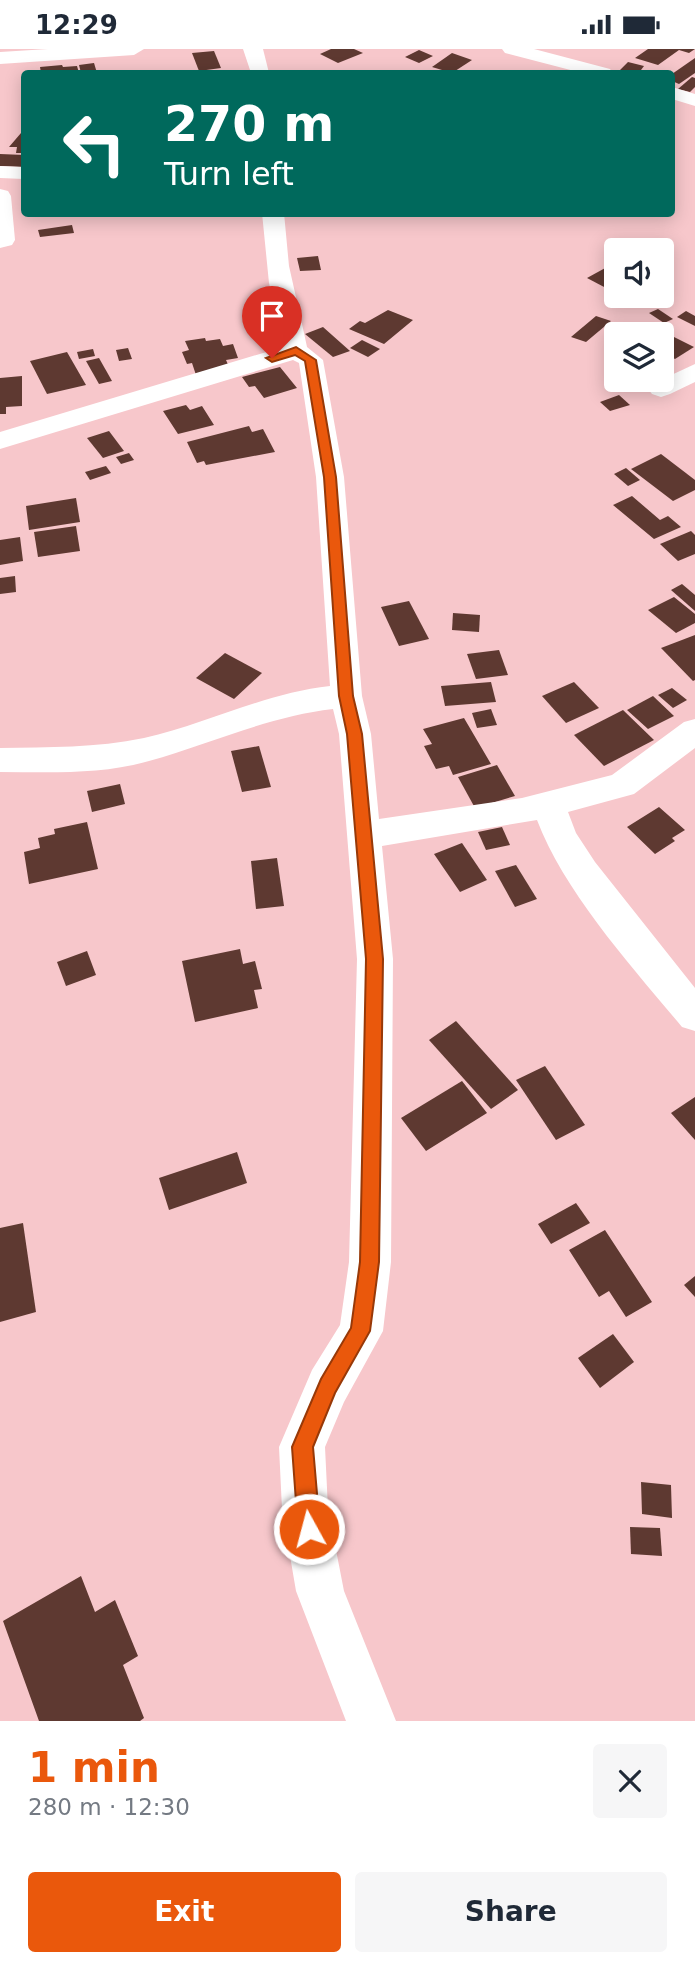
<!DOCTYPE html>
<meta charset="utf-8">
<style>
body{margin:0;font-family:"DejaVu Sans",sans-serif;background:#f6f6f7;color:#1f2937;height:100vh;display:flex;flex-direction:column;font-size:26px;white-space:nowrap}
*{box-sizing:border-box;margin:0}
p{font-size:23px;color:#747a83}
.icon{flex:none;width:38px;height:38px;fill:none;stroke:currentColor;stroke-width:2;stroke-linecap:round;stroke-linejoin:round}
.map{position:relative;height:1672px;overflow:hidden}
.panel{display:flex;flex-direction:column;background:#fff;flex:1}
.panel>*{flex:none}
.top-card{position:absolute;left:21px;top:21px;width:654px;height:147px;border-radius:7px;box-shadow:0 4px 18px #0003;background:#00695c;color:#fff;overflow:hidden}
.tools{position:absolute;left:604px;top:189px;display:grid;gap:14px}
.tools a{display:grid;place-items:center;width:70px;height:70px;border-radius:7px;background:#fff;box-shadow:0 4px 18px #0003;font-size:35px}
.pin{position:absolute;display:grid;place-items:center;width:60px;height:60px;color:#fff;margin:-72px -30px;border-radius:50% 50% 50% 0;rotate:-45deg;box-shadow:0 0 7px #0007}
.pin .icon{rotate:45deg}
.me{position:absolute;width:77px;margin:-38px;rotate:353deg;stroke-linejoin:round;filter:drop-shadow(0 0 5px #0008)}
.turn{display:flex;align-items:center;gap:24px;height:147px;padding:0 28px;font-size:32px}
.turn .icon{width:91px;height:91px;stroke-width:2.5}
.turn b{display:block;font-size:49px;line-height:60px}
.round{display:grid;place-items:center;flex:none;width:74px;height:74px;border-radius:7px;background:#f6f6f7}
.summary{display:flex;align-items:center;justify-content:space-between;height:119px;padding:0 28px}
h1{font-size:42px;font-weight:700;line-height:52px;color:#ea580c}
.action{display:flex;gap:14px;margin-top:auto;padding:14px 28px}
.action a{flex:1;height:80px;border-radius:7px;background:#ea580c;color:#fff;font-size:28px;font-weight:700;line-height:80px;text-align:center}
.action a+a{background:#f6f6f7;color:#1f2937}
.status{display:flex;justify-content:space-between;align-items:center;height:49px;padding:0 35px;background:#fff;direction:ltr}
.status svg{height:19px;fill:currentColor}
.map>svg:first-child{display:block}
.building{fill:#5e3931}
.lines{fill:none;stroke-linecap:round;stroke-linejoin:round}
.minor{fill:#fff;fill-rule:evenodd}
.route{fill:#ea580c;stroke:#983908;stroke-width:2}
</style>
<div class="status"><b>12:29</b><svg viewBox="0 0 49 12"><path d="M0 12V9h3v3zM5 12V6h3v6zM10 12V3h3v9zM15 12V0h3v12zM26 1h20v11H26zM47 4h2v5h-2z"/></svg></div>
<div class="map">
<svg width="695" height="1672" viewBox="0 0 695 1672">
<rect width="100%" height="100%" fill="#f7c7cb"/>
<g class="building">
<path d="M 331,0 L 354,0 L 363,4 L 338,14 L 320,5 Z"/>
<path d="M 648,0 L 695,0 L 689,4 L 679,1 L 658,16 L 635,9 Z"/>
<path d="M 419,1 L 433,7 L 419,14 L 405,8 Z"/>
<path d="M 214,2 L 221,19 L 199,22 L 192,4 Z"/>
<path d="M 452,4 L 472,11 L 452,24 L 432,18 Z"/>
<path d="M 695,9 L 695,24 L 679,35 L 672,32 L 672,25 Z"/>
<path d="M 628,13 L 644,17 L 641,21 L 652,24 L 618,23 Z"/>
<path d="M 94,14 L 97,24 L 81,24 L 79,16 Z"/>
<path d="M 62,16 L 63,18 L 77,17 L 79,24 L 41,24 L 40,18 Z"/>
<path d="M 692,28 L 695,29 L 695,38 L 690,43 L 678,40 Z"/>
<path d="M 21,84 L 24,84 L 24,104 L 16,104 L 17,98 L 9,98 Z"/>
<path d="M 0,105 L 24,106 L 24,118 L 0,117 Z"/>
<path d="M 72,176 L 74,184 L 40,188 L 38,181 Z"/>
<path d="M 318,207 L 321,221 L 300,222 L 297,209 Z"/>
<path d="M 607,218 L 616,223 L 616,234 L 606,239 L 587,229 Z"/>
<path d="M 658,260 L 673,270 L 664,274 L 649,264 Z"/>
<path d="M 388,261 L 413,271 L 384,295 L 349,280 L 360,272 L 365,274 Z"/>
<path d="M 686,262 L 695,267 L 695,277 L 677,268 Z"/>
<path d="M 596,267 L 611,272 L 586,293 L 571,288 Z"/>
<path d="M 323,278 L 350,302 L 333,308 L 305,285 Z"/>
<path d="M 674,288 L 694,298 L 675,310 L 662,303 L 662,296 Z"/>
<path d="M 205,289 L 206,292 L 220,290 L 223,297 L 233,295 L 238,309 L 226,311 L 230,320 L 196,326 L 192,314 L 187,315 L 182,303 L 189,301 L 185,292 Z"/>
<path d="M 362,291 L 380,300 L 368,308 L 350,299 Z"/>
<path d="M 128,299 L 132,310 L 119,312 L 116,301 Z"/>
<path d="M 93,300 L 95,307 L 79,310 L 77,303 Z"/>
<path d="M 67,303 L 86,336 L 47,345 L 30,312 Z"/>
<path d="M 99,309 L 112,332 L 99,335 L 86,312 Z"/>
<path d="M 280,318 L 297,339 L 264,349 L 255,337 L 249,338 L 242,328 Z"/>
<path d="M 22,327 L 22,357 L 6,358 L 6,365 L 0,365 L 0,329 Z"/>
<path d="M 619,346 L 630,356 L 610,362 L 600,353 Z"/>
<path d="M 186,356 L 190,361 L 202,357 L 214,376 L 178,385 L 163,362 Z"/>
<path d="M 249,377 L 252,383 L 263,380 L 275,403 L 206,416 L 204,412 L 197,414 L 187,393 Z"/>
<path d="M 109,382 L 124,402 L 103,409 L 87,389 Z"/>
<path d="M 129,404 L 134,411 L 121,415 L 116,408 Z"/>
<path d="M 661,405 L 695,431 L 695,441 L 673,452 L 631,420 Z"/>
<path d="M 106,417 L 111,424 L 90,431 L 85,423 Z"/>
<path d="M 626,419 L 640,431 L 628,437 L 614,425 Z"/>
<path d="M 632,447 L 660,471 L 668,467 L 681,478 L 654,490 L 613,456 Z"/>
<path d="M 76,449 L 80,473 L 29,481 L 26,457 Z"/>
<path d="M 76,477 L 80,502 L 38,508 L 34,483 Z"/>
<path d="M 691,482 L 695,486 L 695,505 L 678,512 L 660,495 Z"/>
<path d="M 20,488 L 23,512 L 0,516 L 0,491 Z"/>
<path d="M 15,527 L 16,543 L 0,545 L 0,529 Z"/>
<path d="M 682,535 L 695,546 L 695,562 L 671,541 Z"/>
<path d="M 674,548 L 695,565 L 695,574 L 676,584 L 648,561 Z"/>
<path d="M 409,552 L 429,590 L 399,597 L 381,558 Z"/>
<path d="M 453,564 L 480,566 L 479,583 L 452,581 Z"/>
<path d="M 695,586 L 695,631 L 693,632 L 661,599 Z"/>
<path d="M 499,601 L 508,626 L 476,630 L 467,605 Z"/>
<path d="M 225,604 L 262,624 L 234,650 L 196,629 Z"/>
<path d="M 491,633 L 496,653 L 445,657 L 441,637 Z"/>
<path d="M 574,633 L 599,659 L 566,674 L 542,647 Z"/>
<path d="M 672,639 L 687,651 L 673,659 L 658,646 Z"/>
<path d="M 653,647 L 674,667 L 648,680 L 627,661 Z"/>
<path d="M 491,660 L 497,676 L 477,679 L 472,664 Z"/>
<path d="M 623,661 L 654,691 L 604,717 L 574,686 Z"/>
<path d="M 464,669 L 491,715 L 453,726 L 449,717 L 436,720 L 424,697 L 432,695 L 423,680 Z"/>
<path d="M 259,697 L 271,738 L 242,743 L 231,702 Z"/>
<path d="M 497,716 L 515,747 L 475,759 L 458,728 Z"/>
<path d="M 120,735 L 125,755 L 92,763 L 87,742 Z"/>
<path d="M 659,758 L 685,781 L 672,789 L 675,792 L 655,805 L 627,778 Z"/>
<path d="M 87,773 L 98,820 L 29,835 L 24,803 L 40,799 L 38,789 L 55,785 L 54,780 Z"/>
<path d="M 502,778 L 510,796 L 486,801 L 478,783 Z"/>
<path d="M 462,794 L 487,831 L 460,843 L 434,805 Z"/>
<path d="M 277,809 L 284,857 L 256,860 L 251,812 Z"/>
<path d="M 516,816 L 537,850 L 515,858 L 495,822 Z"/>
<path d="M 240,900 L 243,915 L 255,912 L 262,940 L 254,941 L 258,959 L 195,973 L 182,912 Z"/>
<path d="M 87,902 L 96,926 L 66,937 L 57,913 Z"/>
<path d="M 456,972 L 518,1041 L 491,1060 L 429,991 Z"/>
<path d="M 545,1017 L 585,1076 L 556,1091 L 516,1031 Z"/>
<path d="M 462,1032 L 487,1064 L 426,1102 L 401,1069 Z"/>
<path d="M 695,1048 L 695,1091 L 671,1064 Z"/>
<path d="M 237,1103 L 247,1134 L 169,1161 L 159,1129 Z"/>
<path d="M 576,1154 L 590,1174 L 551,1195 L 538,1175 Z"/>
<path d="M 23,1174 L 36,1263 L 0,1273 L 0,1179 Z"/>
<path d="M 605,1181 L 652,1253 L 626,1268 L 609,1242 L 599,1248 L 569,1201 Z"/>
<path d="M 695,1227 L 695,1248 L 684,1236 Z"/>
<path d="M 613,1285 L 634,1313 L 600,1339 L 578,1309 Z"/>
<path d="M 641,1433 L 671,1436 L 672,1469 L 642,1465 Z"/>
<path d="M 630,1478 L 660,1479 L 662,1507 L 631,1505 Z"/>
<path d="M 81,1527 L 95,1563 L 115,1551 L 138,1607 L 123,1616 L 144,1669 L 140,1672 L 39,1672 L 3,1572 Z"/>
</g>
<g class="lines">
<g class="minor">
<path d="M 48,0 L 144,0 L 134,6 L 0,15 L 0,3 Z"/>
<path d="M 243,0 L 263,0 L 269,24 L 251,24 Z"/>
<path d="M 502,0 L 534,0 L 610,20 L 613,24 L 582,24 L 505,4 Z"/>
<path d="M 672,38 L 695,45 L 695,57 L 672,50 Z"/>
<path d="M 0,117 L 24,118 L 24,130 L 0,129 Z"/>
<path d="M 0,140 L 8,142 L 11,147 L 15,191 L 12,196 L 0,199 Z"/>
<path d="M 262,164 L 284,164 L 289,217 L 304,284 L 307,298 L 323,311 L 344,428 L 362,647 L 371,685 L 379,770 L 522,749 L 612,726 L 684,673 L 695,670 L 695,699 L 634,745 L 568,763 L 576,784 L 595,813 L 695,939 L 695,982 L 682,978 C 633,919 564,843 537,771 L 382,797 L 393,910 L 391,1213 L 383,1282 L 344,1353 L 325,1398 L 328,1460 L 344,1542 L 396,1672 L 346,1672 L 296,1542 L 282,1460 L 279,1398 L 312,1321 L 340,1276 L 349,1213 L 357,910 L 339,685 L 333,660 C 270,667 210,695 149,712 C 101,726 50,723 0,723 L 0,699 C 49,698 96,699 144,689 C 207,675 265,644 330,637 L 316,428 L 299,314 L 293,311 L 0,400 L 0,383 L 283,298 L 269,234 Z"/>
<path d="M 695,315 L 695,333 L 670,345 L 661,348 L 652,345 L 648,340 L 652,335 Z"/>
</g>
</g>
<path class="route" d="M 296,298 L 316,311 L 336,428 L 353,647 L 362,685 L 383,910 L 379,1213 L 370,1282 L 335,1344 L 313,1398 L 320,1480 L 317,1488 L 309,1491 L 301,1488 L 298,1480 L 292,1398 L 321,1330 L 351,1279 L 360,1213 L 366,910 L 347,685 L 339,647 L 324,428 L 305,312 L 295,306 L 272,313 L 266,309 Z"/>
</svg>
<div class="tools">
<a><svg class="icon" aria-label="sound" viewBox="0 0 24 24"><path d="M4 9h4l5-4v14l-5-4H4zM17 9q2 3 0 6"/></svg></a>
<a><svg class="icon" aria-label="layers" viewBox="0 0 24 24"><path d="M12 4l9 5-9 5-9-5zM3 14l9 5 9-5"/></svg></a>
</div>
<div class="pin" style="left:272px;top:309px;background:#d93025"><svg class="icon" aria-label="arrive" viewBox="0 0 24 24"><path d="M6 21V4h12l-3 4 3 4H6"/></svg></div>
<svg class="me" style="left:309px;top:1480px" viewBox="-20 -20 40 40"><circle r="17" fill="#ea580c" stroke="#fff" stroke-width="3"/><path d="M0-11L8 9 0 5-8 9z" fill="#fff"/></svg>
<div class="top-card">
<div class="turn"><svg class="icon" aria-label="left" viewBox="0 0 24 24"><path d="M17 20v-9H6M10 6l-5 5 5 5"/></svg><div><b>270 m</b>Turn left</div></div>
</div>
</div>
<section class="panel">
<div class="summary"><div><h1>1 min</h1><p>280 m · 12:30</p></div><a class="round"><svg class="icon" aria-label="close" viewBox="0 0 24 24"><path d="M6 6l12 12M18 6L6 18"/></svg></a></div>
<div class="action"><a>Exit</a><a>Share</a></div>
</section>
